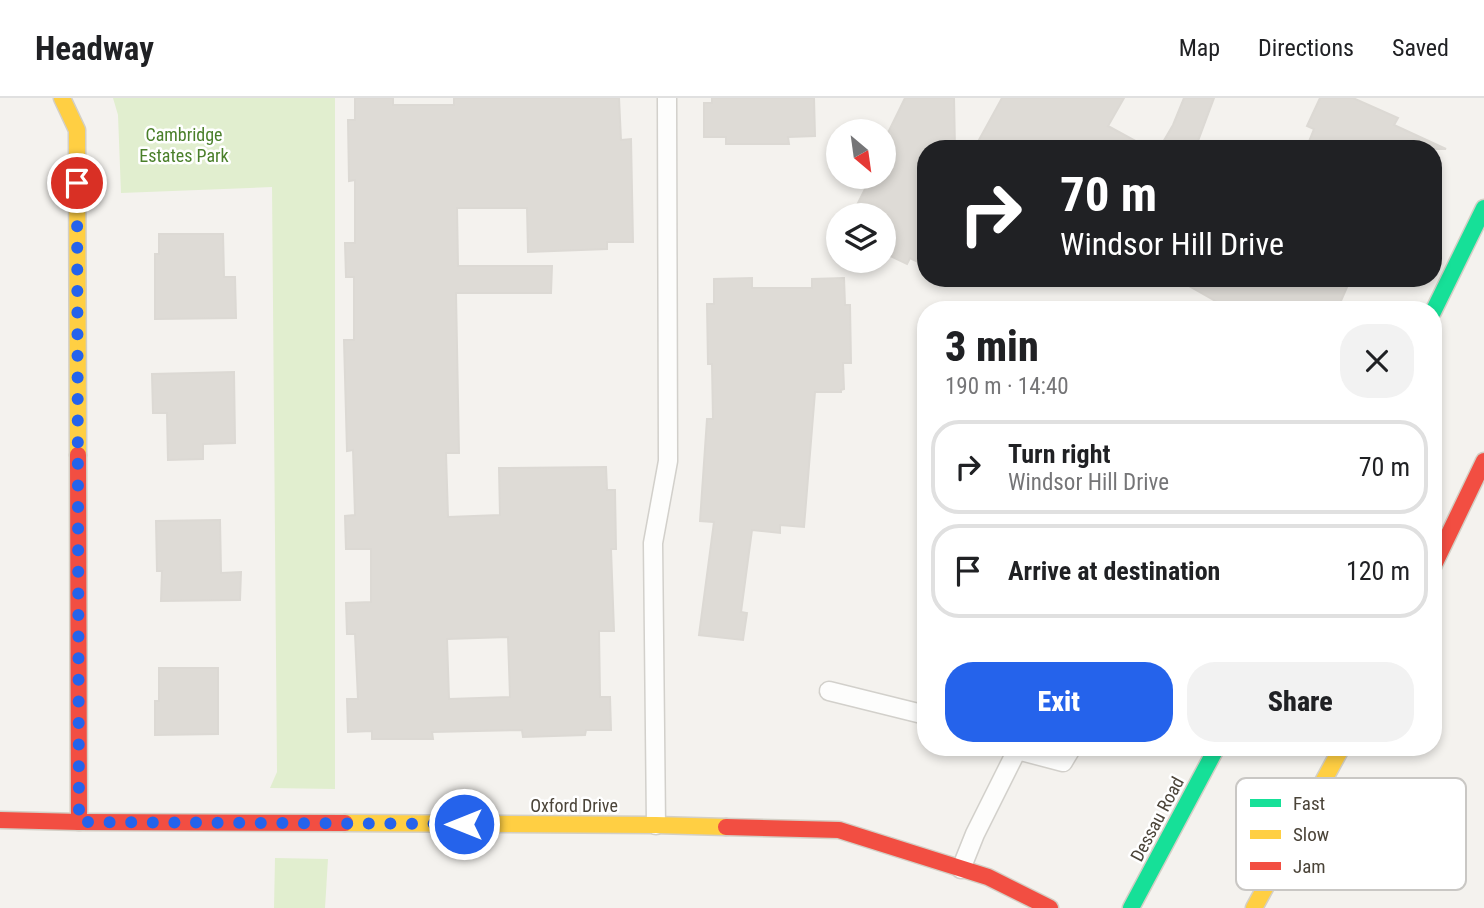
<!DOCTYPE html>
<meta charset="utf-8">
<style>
body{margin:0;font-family:"Roboto Condensed",sans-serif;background:#f2f2f2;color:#202124;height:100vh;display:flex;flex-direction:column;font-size:26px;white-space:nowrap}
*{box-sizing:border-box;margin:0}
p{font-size:23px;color:#757577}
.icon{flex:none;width:38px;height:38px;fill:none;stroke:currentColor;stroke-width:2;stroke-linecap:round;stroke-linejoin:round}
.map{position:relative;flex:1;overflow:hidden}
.drawer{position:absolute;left:917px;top:203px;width:525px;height:455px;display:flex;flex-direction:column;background:#fff;border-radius:28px;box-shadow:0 4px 10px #0003}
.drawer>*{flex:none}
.banner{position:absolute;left:917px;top:42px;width:525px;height:147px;border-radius:28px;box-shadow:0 4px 10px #0003;background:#202124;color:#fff;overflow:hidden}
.needle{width:46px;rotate:151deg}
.controls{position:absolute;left:826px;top:21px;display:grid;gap:14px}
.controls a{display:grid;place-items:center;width:70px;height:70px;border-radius:50%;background:#fff;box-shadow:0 4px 10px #0003;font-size:35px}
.pin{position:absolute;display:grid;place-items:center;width:60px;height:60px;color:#fff;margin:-30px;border:4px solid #fff;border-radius:50%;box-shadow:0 2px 7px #0007}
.me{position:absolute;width:77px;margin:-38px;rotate:270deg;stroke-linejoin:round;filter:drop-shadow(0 0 5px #0008)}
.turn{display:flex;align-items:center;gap:24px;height:147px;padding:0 28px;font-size:32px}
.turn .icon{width:91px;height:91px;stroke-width:2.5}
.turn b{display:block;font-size:49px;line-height:60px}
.round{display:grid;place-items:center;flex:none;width:74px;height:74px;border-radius:28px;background:#f2f2f2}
.headline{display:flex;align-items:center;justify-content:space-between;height:119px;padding:0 28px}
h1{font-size:42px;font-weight:800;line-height:52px}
.button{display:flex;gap:14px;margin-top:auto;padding:14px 28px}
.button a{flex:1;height:80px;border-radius:28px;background:#2563eb;color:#fff;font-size:28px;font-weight:800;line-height:80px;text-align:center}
.button a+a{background:#f2f2f2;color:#202124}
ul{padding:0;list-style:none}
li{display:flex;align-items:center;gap:21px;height:94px;margin:0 14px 10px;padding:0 14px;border:4px solid #e0e0e0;border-radius:28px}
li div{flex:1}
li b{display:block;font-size:26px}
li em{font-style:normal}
header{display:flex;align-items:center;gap:42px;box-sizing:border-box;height:98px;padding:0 35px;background:#fff;border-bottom:2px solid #e0e0e0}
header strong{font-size:33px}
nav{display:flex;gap:38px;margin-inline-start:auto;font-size:24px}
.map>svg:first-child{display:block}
.green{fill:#e1eecf}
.building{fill:#dedbd6;stroke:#dcd9d4;stroke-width:2;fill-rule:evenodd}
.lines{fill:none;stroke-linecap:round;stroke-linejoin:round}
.lane-casing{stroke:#d2d0cb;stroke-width:21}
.fast-casing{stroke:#d3cfc5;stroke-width:19}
.slow-casing{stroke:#d3cfc5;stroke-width:19}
.jam-casing{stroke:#d3cfc5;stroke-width:19}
.lane{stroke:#fdfdfc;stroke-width:18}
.fast{stroke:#16e098;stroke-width:16}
.slow{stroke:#ffcf43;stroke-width:16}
.jam{stroke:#f24e42;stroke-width:16}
.route{stroke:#2563eb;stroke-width:12;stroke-dasharray:0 21.6}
.labels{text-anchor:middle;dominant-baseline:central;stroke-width:5;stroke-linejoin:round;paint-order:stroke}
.park-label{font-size:18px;fill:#4a7f2a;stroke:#fff}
.street-label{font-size:18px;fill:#4b4439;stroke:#fff}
.key{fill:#fff;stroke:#c9c7c4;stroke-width:2}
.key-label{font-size:19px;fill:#4b4439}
</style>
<header>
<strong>Headway</strong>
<nav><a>Map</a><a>Directions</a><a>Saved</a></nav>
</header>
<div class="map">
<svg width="1484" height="810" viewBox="0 0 1484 810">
<rect width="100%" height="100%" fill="#f4f2ee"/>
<g class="green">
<path d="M 113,0 L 335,0 L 335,691 L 270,690 L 277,674 L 272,89 L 121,95 L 118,17 Z"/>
<path d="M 275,760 L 328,761 L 325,810 L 274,810 Z"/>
</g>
<g class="building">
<path d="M 355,0 L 393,0 L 393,7 L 454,7 L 454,0 L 619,0 L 621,42 L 631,41 L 633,144 L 607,144 L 607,151 L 528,154 L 527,110 L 457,110 L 458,168 L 552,168 L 551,195 L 456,195 L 459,355 L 446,355 L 448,419 L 500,417 L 499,370 L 606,369 L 607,392 L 615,392 L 616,451 L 611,451 L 614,533 L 599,533 L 600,599 L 610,599 L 611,632 L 586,632 L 585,637 L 523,639 L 522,632 L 432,634 L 433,641 L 372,641 L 372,633 L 348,634 L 347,601 L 358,601 L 355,536 L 347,536 L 346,505 L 371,504 L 371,451 L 346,451 L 345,418 L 355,417 L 353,352 L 347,353 L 344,242 L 354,242 L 354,179 L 346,179 L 345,145 L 355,145 L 355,82 L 349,83 L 348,22 L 355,22 ZM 508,539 L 510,599 L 449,601 L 447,541 Z"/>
<path d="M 712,0 L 814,0 L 815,38 L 788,39 L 789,46 L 726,46 L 726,39 L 704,39 L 704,5 L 712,5 Z"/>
<path d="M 905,0 L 954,0 L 955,51 L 926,51 L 926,168 L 910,160 L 907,166 L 884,155 L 884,117 L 852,117 L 871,79 L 884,79 L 884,43 Z"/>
<path d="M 1002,0 L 1124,0 L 1108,28 L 1150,51 L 974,51 Z"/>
<path d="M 1184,0 L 1214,0 L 1195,51 L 1159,51 L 1173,27 Z"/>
<path d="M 1320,0 L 1353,0 L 1398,20 L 1394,27 L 1446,51 L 1306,51 L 1314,31 L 1307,28 Z"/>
<path d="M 159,136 L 223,136 L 224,179 L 235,179 L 236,220 L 155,221 L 155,156 L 159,156 Z"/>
<path d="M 752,180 L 752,190 L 812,190 L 812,181 L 844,180 L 845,207 L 850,207 L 851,265 L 843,265 L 844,291 L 841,292 L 841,294 L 815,294 L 804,429 L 780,427 L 780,435 L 752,432 L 741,514 L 747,515 L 743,542 L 699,537 L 714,424 L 700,423 L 707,321 L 713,321 L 712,266 L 708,266 L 707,206 L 714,206 L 714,181 Z"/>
<path d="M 1175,180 L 1351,180 L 1337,212 L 1214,212 L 1217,204 Z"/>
<path d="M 234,274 L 235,345 L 203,346 L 203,361 L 168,362 L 167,315 L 153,315 L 152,276 Z"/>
<path d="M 220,422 L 221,475 L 241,474 L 240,502 L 161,503 L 162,473 L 157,473 L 156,423 Z"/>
<path d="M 159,570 L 218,570 L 218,636 L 155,637 L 155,603 L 159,603 Z"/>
</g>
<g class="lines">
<g class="lane-casing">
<g id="lane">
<path d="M 829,593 L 926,617"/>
<path d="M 656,727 L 653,445 L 668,363 L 667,0"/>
<path d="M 961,771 L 975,736 L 1017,652 L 1063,664 L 1072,649"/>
</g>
</g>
<g class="fast-casing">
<g id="fast">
<path d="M 1433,214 L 1484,110"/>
<path d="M 1131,810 L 1217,649"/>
</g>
</g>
<g class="slow-casing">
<g id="slow">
<path d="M 62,0 L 77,32 L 78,357"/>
<path d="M 345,725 L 656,727 L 726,729"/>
<path d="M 1254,810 L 1342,649"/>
</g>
</g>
<g class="jam-casing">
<g id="jam">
<path d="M 78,357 L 79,724"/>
<path d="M 1433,469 L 1484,363"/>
<path d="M 0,722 L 79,724 L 345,725"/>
<path d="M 726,729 L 839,732 L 988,779 L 1050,810"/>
</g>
</g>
<use href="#lane" class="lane"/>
<use href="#fast" class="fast"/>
<use href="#slow" class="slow"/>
<use href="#jam" class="jam"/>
</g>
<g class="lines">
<path class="route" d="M 77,85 L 79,724 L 464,726"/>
</g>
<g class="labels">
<g class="park-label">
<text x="184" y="36">Cambridge<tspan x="184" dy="21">Estates Park</tspan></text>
</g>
<g class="street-label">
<text x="574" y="707">Oxford Drive</text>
<text transform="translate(1157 721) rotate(-62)">Dessau Road</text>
</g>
</g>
<rect x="1236" y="680" width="230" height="112" rx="10" class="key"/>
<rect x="1250" y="701" width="31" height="8" fill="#16e098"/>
<rect x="1250" y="732" width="31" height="9" fill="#ffcf43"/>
<rect x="1250" y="764" width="31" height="8" fill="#f24e42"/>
<g class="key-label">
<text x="1293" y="712">Fast</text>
<text x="1293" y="743">Slow</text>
<text x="1293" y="775">Jam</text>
</g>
</svg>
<div class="controls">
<a><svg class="needle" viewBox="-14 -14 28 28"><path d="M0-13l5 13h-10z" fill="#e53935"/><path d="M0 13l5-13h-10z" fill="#757577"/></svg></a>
<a><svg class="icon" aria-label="layers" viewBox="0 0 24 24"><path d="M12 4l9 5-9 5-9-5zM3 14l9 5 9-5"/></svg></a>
</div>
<div class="pin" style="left:77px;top:85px;background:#d93025"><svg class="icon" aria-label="arrive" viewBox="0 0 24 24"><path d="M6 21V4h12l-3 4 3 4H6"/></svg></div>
<svg class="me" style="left:464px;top:726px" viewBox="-20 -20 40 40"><circle r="17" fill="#2563eb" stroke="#fff" stroke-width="3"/><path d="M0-11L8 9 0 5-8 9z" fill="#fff"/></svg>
<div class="banner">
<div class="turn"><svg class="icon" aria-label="right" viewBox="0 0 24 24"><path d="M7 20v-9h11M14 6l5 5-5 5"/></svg><div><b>70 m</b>Windsor Hill Drive</div></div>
</div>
<section class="drawer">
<div class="headline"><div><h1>3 min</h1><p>190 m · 14:40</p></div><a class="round"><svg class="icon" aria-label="close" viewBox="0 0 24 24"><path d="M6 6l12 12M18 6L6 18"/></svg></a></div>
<ul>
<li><svg class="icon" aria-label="right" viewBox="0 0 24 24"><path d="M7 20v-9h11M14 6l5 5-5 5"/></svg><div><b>Turn right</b><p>Windsor Hill Drive</p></div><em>70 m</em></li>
<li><svg class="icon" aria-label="arrive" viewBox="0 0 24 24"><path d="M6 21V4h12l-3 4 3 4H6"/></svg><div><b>Arrive at destination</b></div><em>120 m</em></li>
</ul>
<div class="button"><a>Exit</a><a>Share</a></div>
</section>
</div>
